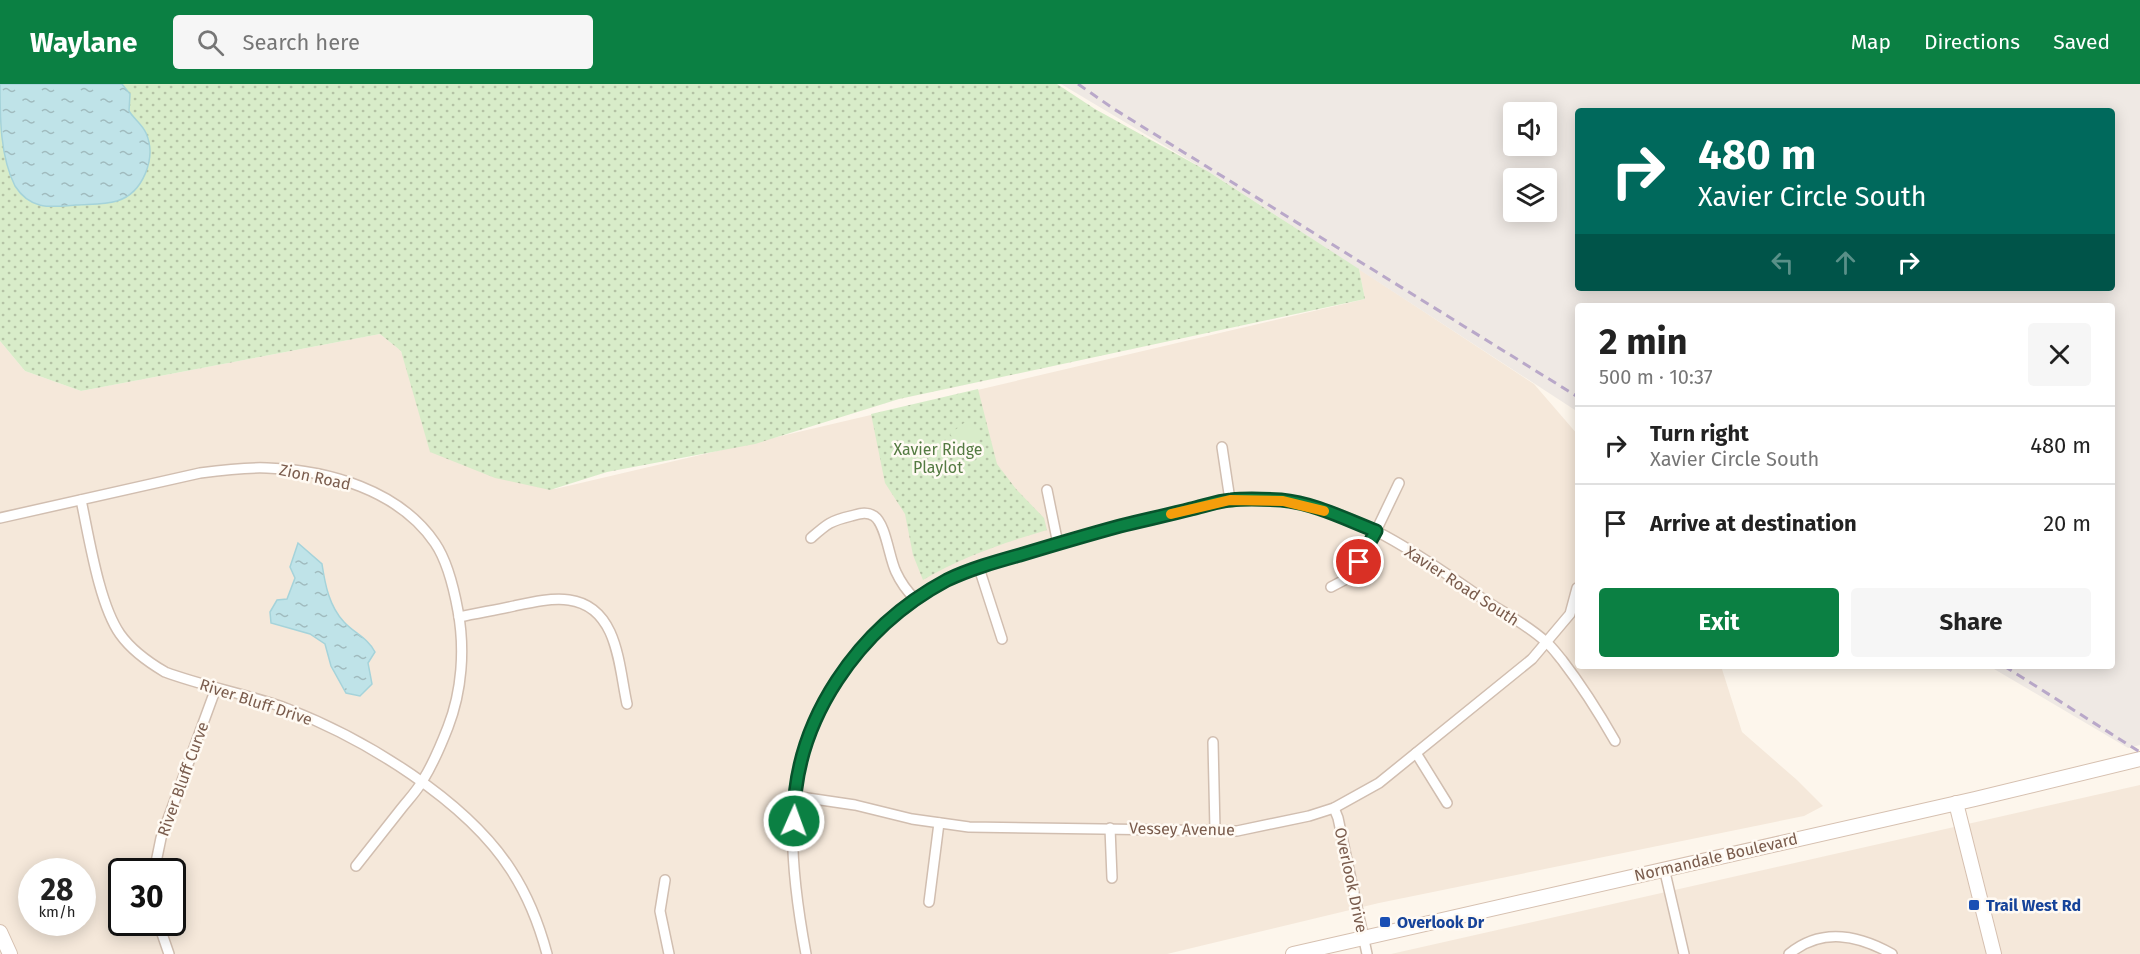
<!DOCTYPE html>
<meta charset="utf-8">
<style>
body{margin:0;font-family:"Fira Sans",sans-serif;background:#f6f6f6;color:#222;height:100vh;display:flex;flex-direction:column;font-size:22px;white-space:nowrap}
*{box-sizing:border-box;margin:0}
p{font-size:20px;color:#767676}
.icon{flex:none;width:33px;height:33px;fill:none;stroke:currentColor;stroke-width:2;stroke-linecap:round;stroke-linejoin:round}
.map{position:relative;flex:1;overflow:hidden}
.side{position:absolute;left:1575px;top:219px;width:540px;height:366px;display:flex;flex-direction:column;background:#fff;border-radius:6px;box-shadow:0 3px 15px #0003}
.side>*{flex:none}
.hud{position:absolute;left:1575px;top:24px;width:540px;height:183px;border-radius:6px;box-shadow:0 3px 15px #0003;background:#00695c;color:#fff;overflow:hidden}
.tools{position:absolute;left:1503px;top:18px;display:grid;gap:12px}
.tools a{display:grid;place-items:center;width:54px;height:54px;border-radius:6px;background:#fff;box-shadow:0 3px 15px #0003;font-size:30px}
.speed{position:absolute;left:18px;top:774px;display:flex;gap:12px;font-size:30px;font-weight:700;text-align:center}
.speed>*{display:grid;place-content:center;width:78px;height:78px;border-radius:50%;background:#fff;box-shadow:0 3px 15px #0003;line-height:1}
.speed small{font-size:15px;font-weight:400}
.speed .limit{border:3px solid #111;border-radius:9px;background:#fff;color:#111}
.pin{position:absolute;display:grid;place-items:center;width:51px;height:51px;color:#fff;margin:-26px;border:3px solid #fff;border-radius:50%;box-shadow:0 2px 6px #0007}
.me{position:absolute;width:66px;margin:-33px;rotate:2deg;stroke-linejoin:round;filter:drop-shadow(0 0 4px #0008)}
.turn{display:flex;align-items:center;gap:21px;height:126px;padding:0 24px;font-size:27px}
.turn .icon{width:78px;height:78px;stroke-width:2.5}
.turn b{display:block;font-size:42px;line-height:51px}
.lanes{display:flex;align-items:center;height:57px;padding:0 24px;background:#0003;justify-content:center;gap:30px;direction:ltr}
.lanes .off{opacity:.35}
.round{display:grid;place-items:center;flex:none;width:63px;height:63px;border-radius:6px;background:#f6f6f6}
.summary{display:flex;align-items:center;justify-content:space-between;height:102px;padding:0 24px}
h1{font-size:36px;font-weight:700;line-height:45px}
.action{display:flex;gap:12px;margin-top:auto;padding:12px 24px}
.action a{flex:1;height:69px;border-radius:6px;background:#0b8043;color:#fff;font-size:24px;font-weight:700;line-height:69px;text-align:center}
.action a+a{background:#f6f6f6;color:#222}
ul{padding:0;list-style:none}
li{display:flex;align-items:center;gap:18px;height:78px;padding:0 24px;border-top:2px solid #e0e0e0}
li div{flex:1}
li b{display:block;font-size:22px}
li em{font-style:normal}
header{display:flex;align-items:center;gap:36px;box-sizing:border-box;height:84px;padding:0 30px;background:#0b8043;color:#fff}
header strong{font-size:28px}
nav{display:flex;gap:33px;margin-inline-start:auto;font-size:21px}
.search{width:420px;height:54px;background:#f6f6f6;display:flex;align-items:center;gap:15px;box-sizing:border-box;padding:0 21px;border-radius:6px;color:#767676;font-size:22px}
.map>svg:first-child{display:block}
.residential{fill:#f5e8da;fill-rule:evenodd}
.industrial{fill:#efe9e4;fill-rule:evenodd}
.grass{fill:url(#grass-dots)}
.pitch{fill:#d8ecc9}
.water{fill:url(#water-ripples);stroke:#a5d3da;stroke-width:1.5}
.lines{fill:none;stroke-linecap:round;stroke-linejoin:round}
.street-casing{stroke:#d1beb0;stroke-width:12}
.secondary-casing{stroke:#d6c0b0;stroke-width:16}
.street{stroke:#fff;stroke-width:9}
.secondary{stroke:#fff;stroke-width:14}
.rail{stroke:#b9a8c9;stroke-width:3;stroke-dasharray:9 6;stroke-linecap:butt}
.route-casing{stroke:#07532c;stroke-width:15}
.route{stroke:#0b8043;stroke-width:10}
.slow{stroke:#f59e0b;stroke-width:10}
.transit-dot{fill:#1a4fb4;stroke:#fffaf3;stroke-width:2}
.labels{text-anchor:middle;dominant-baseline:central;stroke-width:5;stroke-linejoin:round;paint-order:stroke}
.park-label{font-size:16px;fill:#537a41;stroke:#fffaf3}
.street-label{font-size:16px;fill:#7a5c4d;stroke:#fffaf3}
.transit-label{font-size:16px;font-weight:bold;fill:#164399;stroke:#fffaf3;text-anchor:start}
</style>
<header>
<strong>Waylane</strong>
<div class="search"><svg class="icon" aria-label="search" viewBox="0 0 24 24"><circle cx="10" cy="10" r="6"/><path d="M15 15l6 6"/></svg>Search here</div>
<nav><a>Map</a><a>Directions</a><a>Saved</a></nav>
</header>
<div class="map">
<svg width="2140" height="870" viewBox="0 0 2140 870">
<defs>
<pattern id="grass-dots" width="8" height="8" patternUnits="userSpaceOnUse" patternTransform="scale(1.5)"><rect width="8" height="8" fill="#d8ecc9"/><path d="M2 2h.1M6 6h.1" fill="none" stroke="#b4c2a5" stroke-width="1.8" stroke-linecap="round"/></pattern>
<pattern id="water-ripples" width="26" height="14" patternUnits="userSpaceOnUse" patternTransform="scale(1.5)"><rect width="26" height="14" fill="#bfe3e8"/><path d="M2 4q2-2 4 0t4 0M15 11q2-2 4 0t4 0" fill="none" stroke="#a0bbbe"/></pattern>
</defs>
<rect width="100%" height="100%" fill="#fdf6ec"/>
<g class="residential">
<path d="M 1359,185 L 1534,300 L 1578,351 L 1578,582 L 1721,582 L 1742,648 L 1797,696 L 1823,722 L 1804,732 L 1379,819 L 1167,870 L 0,870 L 0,257 L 25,287 L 81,307 L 380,250 L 400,266 L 460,380 L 555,405 L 1365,215 ZM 32,788 L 82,788 L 82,838 L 32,838 ZM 122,788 L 172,788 L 172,838 L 122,838 Z"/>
<path d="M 2140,701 L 2140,870 L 1391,870 Z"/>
</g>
<path class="industrial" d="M 1061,0 L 2140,0 L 2140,661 L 2128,664 L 1989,582 L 2112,582 L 2112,222 L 1578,222 L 1578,328 L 1217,93 ZM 1578,27 L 2112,27 L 2112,204 L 1578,204 ZM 1514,28 L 1546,28 L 1546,62 L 1514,62 ZM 1514,94 L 1546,94 L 1546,128 L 1514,128 Z"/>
<g class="grass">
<path d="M 0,0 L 1057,0 L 1095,25 L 1209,88 L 1359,185 L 1365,215 L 899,315 L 755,360 L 607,388 L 550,406 L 495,394 L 430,368 L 401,267 L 380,250 L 81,307 L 25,287 L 0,257 Z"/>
<path d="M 978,305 L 997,380 L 1016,405 L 1044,434 L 1047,446 C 1003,459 962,473 923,496 L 913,471 L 905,430 L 885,399 L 871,330 Z"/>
</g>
<path class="pitch" d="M 969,335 L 982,354 L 963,368 L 950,350 Z"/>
<g class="water">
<path d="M 0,0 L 122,0 L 130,10 L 129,27 C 134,35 142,40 146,49 C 157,74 143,109 117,117 C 104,121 90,120 76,121 C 52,123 31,127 15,102 C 0,72 0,34 0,0 Z"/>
<path d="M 298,459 L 322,480 C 325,500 329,522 344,538 C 354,549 368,554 375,568 L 368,579 L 372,600 L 360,612 L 346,609 L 331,582 L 325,560 L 310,550 L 271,539 L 270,528 L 277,516 L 287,515 L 295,494 L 290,483 Z"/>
</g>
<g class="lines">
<g class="street-casing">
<g id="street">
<path d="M 1222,363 L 1230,416"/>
<path d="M 1047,406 L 1058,460"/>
<path d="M 81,416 C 89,453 99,520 120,550 C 132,567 148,578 165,588 C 205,603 248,610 288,625 C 365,655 466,716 511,786 C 528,812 539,840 547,870"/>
<path d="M 0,434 L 200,389 C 222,386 244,383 267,384 C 328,386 399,406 435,459 C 448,478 454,505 458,527 C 465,565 462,607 448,643 C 441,661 433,680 423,696 C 417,707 408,716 401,725 C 386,744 371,763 356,782"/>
<path d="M 811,454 C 827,440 830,437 851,432 C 859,430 866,427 874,432 C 886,440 889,474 896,488 C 901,499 907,507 915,515"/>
<path d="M 979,484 L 1002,555"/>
<path d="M 1331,503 L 1350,493 L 1376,447 L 1399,399"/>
<path d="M 459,533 C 477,529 496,526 514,522 C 551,514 590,505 610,548 C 620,570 622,597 627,620"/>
<path d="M 1213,658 L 1215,746"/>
<path d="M 1416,669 L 1447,719"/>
<path d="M 794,712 L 855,721 L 912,735 L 969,743 L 1237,747 L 1309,732 L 1334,724 L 1379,699 L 1532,575 L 1570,530 L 1577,504"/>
<path d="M 1334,724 L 1338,734 L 1367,870"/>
<path d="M 1110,744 L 1112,794"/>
<path d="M 1664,784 L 1684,870"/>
<path d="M 154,788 L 161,754 L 216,604"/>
<path d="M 665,796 L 660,827 L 669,870"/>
<path d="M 929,818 L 939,739"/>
<path d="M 158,838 L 169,870"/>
<path d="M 806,870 C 797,822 789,763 794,714 C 804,623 866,535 949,496 C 986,477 1029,468 1069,456 C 1100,447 1132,440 1163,432 C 1205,422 1238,412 1282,416 C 1355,424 1427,476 1486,517 C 1506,530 1529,542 1546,558 C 1552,563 1557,570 1562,576 C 1582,602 1599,629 1615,657"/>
<path d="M 1789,870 C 1822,843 1858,851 1892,870"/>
</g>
</g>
<g class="secondary-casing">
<g id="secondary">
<path d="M 1956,719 L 1994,870"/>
<path d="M 0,848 L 10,870"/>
<path d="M 1293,870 L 1975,715 L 2140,675"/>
</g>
</g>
<use href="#street" class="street"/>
<use href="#secondary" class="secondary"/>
<g class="rail">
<path d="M 1078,0 L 1114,25 L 1578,313"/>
<path d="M 2004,582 L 2140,668"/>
</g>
</g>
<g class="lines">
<g class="route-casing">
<path id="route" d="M 794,737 C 793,636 859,543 947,496 C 970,485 995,478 1020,471 C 1053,461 1087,451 1120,442 C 1144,436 1168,431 1191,425 C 1204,422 1218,417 1231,416 C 1247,414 1265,415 1281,416 C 1314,419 1345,435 1376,447 L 1359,478"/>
</g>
<use href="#route" class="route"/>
<path class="slow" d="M 1171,430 L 1230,416 L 1283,417 L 1324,427"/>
</g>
<g class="transit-dot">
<rect x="1968" y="815" width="12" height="12" rx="3"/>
<rect x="1379" y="832" width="12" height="12" rx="3"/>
</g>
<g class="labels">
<g class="park-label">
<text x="938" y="365">Xavier Ridge<tspan x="938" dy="18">Playlot</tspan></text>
</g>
<g class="street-label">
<text transform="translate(315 393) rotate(12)">Zion Road</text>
<text transform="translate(1462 502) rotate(33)">Xavier Road South</text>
<text transform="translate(256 618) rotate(18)">River Bluff Drive</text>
<text transform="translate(183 695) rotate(-70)">River Bluff Curve</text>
<text transform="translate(1182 745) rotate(1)">Vessey Avenue</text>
<text transform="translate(1716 773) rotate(-13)">Normandale Boulevard</text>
<text transform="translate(1351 796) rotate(78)">Overlook Drive</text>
</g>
<g class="transit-label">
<text x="1986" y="821">Trail West Rd</text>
<text x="1397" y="838">Overlook Dr</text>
</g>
</g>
</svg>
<div class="tools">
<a><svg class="icon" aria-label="sound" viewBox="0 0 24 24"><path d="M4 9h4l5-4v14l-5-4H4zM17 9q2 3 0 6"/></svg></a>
<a><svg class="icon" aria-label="layers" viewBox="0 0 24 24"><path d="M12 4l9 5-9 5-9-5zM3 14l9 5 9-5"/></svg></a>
</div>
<div class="speed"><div>28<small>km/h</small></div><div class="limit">30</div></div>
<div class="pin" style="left:1359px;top:478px;background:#d93025"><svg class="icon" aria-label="arrive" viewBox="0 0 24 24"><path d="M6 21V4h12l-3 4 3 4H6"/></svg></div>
<svg class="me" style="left:794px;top:737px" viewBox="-20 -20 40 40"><circle r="17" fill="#0b8043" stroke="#fff" stroke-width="3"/><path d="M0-11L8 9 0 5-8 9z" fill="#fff"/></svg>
<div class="hud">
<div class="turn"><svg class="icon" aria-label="right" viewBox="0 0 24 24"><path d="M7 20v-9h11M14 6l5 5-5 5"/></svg><div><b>480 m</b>Xavier Circle South</div></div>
<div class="lanes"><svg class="icon off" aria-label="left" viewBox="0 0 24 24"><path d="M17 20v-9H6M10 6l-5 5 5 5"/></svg><svg class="icon off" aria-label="ahead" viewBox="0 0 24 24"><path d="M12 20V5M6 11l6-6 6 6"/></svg><svg class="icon" aria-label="right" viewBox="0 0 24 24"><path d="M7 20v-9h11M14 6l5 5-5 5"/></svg></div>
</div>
<section class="side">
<div class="summary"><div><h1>2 min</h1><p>500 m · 10:37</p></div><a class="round"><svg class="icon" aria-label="close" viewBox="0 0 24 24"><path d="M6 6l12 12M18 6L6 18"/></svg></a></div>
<ul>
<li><svg class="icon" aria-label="right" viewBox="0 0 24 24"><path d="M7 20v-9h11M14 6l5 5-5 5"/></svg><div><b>Turn right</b><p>Xavier Circle South</p></div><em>480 m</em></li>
<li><svg class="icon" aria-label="arrive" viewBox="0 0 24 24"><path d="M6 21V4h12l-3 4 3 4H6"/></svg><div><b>Arrive at destination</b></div><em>20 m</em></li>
</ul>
<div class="action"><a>Exit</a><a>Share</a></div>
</section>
</div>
